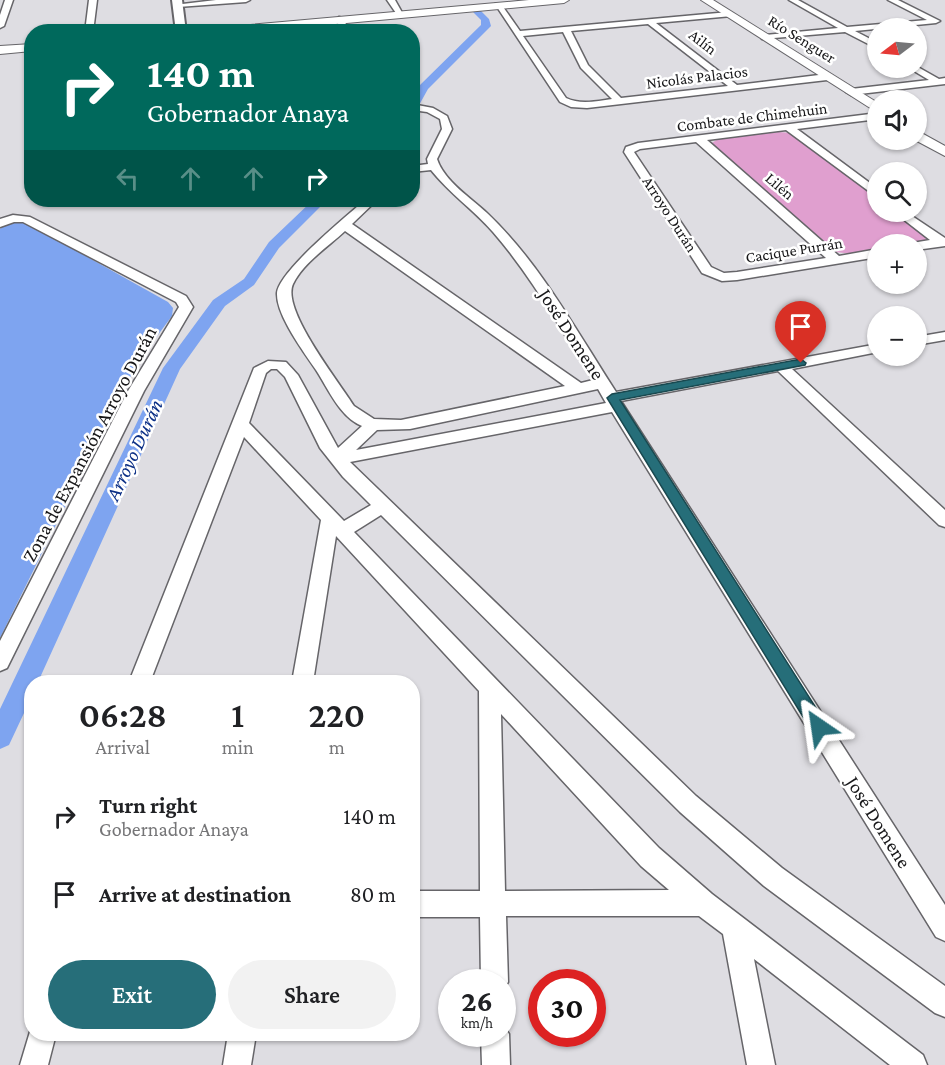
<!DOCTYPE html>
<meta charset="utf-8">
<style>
body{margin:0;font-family:"Crimson Pro",serif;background:#f2f2f2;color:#202124;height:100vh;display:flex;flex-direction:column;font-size:22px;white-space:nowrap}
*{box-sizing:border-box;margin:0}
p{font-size:20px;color:#757577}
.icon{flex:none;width:33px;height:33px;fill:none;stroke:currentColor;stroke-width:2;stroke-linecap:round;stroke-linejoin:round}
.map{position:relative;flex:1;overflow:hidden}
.panel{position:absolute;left:24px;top:675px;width:396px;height:366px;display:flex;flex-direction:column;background:#fff;border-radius:24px;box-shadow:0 2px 4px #0004}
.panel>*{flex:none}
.guide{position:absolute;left:24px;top:24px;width:396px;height:183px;border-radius:24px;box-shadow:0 2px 4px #0004;background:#00695c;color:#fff;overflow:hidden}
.needle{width:39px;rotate:254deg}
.tools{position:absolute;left:867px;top:18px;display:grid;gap:12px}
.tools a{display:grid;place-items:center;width:60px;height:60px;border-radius:50%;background:#fff;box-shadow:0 2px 4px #0004;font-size:30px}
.speed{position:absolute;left:438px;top:969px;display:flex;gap:12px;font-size:30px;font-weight:700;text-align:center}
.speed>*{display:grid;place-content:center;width:78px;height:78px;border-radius:50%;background:#fff;box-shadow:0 2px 4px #0004;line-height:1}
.speed small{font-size:15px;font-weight:400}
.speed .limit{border:9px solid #d22;background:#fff;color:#111}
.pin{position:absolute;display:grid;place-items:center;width:51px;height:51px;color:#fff;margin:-62px -26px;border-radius:50% 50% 50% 0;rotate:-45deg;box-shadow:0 0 6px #0007}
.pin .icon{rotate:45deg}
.me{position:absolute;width:66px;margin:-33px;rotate:328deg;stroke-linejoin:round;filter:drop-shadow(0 0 4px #0008)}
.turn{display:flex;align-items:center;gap:21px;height:126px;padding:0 24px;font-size:27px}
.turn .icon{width:78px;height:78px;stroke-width:2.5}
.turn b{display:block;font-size:42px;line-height:51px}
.lanes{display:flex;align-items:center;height:57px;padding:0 24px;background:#0003;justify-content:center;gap:30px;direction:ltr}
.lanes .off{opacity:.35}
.eta{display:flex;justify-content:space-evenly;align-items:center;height:102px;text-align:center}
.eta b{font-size:36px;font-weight:600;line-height:42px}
.cta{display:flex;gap:12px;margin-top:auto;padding:12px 24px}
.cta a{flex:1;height:69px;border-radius:36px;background:#266e79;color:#fff;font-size:24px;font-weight:600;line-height:69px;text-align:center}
.cta a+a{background:#f2f2f2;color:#202124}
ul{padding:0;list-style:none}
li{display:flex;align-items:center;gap:18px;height:78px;padding:0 24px}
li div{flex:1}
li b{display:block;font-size:22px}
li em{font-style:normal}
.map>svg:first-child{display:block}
.green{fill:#e09fcf}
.water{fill:#7ea4f0}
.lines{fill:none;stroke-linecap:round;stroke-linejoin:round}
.canal{fill:#7ea4f0;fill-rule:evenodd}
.minor-casing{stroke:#666569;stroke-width:3}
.tertiary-casing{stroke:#666569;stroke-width:4}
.secondary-casing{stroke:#666569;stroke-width:2}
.minor{fill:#fff;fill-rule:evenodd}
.tertiary{fill:#fff;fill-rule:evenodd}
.secondary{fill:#fff;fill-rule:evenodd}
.route{fill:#266e79;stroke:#19484f;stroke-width:1.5}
.labels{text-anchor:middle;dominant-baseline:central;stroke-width:5;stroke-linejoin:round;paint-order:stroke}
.far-street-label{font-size:16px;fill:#171719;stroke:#fff}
.street-label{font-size:20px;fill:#171719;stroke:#fff}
.water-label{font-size:21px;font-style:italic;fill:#0c3086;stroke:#fff}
</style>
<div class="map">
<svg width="945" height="1065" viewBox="0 0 945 1065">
<rect width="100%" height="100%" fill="#dedde2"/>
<path class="green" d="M 779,132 L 791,133 L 877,198 L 878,212 L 895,212 L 923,233 L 928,240 L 913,244 L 878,244 L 877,250 L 852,254 L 836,252 L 712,143 L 718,139 Z"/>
<path class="water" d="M 8,221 L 23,221 L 168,302 L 173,308 L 172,316 L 143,355 L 121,393 L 0,638 L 0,229 Z"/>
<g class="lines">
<g class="canal">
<path d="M 474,10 L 480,10 L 489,19 L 491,26 L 428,89 L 418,107 L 412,108 L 412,98 L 420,85 L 481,25 L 481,20 L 473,12 Z"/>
<path d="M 313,200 L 327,200 L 279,248 L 254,285 L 225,306 L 180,369 L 38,682 L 32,682 L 32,696 L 9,745 L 0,749 L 0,709 L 163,368 L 213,300 L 244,279 L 269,242 Z"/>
</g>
<g class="minor-casing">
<g id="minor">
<path d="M 5,0 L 13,0 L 4,26 L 0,28 L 0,15 Z"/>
<path d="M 89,0 L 97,0 L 93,32 L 85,32 Z"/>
<path d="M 216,0 L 250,0 L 246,2 L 178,7 L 174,5 Z"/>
<path d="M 387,0 L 395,0 L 404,16 L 398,16 Z"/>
<path d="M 789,0 L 798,0 L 847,27 L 927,20 L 888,0 L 898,0 L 940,21 L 936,23 L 855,31 L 878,43 L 878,49 L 845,32 L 762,39 L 761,37 L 765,35 L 838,28 Z"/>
<path d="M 495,4 L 501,4 L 520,31 L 729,12 L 733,14 L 732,16 L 656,23 L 737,85 L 827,74 L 831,77 L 827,80 L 587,108 L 571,107 L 560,102 ZM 648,24 L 728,86 L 621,98 L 588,65 L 571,31 ZM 563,32 L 581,68 L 612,99 C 597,101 580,105 566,98 L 523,36 Z"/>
<path d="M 339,17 L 346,19 L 345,32 L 337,32 Z"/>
<path d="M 916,66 L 939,79 L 945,78 L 945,84 L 851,95 L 846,92 L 851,89 L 929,80 L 909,68 Z"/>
<path d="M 412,104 L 433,108 L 447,116 L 452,129 L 437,159 C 444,181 471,198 487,213 C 540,263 577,332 616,392 L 878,344 L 878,352 L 792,369 L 945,510 L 945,527 L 939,525 L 778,371 L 621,401 L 945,905 L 945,941 L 936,937 L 612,412 L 350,462 L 696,796 L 782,868 L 945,986 L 945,1017 L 935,1013 L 764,886 L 680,812 L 381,515 L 354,532 L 659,848 L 712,894 L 923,1055 L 927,1065 L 890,1065 L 754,959 L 775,1065 L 747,1065 L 723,934 L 699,916 L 506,916 L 508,982 L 502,992 L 502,982 L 481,982 L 480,917 L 412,917 L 412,891 L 480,891 L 479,691 L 336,536 L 313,682 L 292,682 L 321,520 L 244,437 L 150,682 L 129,682 L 254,368 L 268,361 L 286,362 L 298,375 L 338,448 L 362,426 C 340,417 329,390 316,370 C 304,352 276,315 277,293 C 279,271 347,216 365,200 L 377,200 L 352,224 L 581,383 L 593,380 C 561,330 532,277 493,232 C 474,210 449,193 431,170 L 412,172 L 412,166 L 428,164 L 427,159 L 442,129 L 440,119 L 427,112 L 412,110 ZM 345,231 L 565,386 L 401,420 L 374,419 L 354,406 C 340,383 281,310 293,284 C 303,263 329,246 345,231 ZM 271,369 L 277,369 L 285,377 L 320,448 L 343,477 L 371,505 L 344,521 L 249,423 L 266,373 ZM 598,389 L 606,403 L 356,450 L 377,430 L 410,429 ZM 501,714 L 641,866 L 669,890 L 505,891 Z"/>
<path d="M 878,113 L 878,119 L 797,129 L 878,189 L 878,198 L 786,130 L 707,140 L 839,256 L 878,249 L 878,257 L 737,280 L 722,281 L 702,273 L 624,152 L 626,147 L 638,143 ZM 696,142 L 826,258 L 737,272 L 724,273 L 711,267 L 634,152 L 640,149 Z"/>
<path d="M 894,212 L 906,212 L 945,238 L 945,246 L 916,250 L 916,244 L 912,243 L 930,240 Z"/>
<path d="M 13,215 L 30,217 L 186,296 L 193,307 L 144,391 L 7,668 L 0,671 L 0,641 L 128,391 L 179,307 L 176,302 L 23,222 L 14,222 L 0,227 L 0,219 Z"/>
<path d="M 945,332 L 945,340 L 916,345 L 916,337 Z"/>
<path d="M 502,1023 L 509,1034 L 510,1065 L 482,1065 L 481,1034 L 502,1034 Z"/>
<path d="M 32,1025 L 32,1034 L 56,1034 L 48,1065 L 20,1065 Z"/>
<path d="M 228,1034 L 256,1034 L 251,1065 L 223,1065 Z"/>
</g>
</g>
<g class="tertiary-casing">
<path id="tertiary" d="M 172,0 L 182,0 L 186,32 L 176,32 Z"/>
</g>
<g class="secondary-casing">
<g id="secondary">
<path d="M 529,0 L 569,0 L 564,3 L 248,32 L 200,32 L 205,29 Z"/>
<path d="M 701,0 L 713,0 L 878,103 L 878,113 Z"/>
<path d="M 32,44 L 32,51 L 0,54 L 0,46 Z"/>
<path d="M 916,130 L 945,146 L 945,156 L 915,140 Z"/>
</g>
</g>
<use href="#minor" class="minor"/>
<use href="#tertiary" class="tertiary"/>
<use href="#secondary" class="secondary"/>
</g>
<path class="route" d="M 801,359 L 806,363 L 805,365 L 620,400 L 825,722 L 827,727 L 825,733 L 819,735 L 813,733 L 607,398 L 612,394 Z"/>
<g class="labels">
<g class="far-street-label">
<text transform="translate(802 39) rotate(32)">Río Senguer</text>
<text transform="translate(703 42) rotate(38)">Ailín</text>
<text transform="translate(697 77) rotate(-7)">Nicolás Palacios</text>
<text transform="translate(752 117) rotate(-7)">Combate de Chimehuin</text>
<text transform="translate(780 186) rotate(41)">Lilén</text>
<text transform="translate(670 214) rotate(57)">Arroyo Durán</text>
<text transform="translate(794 250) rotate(-9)">Cacique Purrán</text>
</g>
<g class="street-label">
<text transform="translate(572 334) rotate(57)">José Domene</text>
<text transform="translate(89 444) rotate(-62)">Zona de Expansión Arroyo Durán</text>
<text transform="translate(879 822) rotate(58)">José Domene</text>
</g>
<g class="water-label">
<text transform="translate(134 450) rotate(-65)">Arroyo Durán</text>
</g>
</g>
</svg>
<div class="tools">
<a><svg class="needle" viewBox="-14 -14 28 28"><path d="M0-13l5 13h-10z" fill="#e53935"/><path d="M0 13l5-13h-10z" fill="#757577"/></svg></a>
<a><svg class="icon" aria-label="sound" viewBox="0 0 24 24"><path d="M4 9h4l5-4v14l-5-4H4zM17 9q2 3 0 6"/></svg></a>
<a><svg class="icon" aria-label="search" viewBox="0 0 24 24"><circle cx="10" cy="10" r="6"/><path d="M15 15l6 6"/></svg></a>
<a>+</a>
<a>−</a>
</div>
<div class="speed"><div>26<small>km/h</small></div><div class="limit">30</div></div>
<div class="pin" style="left:801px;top:363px;background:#d93025"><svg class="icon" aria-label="arrive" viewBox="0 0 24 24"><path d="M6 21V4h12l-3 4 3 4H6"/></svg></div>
<svg class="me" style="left:819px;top:727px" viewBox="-20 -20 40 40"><path d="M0-17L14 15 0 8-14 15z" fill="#266e79" stroke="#fff" stroke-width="4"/></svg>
<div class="guide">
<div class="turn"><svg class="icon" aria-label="right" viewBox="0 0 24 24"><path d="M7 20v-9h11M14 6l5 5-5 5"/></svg><div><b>140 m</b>Gobernador Anaya</div></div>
<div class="lanes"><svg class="icon off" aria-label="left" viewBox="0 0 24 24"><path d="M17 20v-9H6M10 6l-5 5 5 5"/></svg><svg class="icon off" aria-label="ahead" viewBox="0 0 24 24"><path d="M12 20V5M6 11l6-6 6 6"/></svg><svg class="icon off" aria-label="ahead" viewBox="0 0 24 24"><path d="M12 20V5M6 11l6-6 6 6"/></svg><svg class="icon" aria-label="right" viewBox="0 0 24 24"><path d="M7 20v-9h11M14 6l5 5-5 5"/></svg></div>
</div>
<section class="panel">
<div class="eta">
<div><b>06:28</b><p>Arrival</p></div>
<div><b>1</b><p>min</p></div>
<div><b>220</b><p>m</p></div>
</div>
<ul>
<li><svg class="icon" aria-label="right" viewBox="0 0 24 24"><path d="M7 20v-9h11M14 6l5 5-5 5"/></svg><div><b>Turn right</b><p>Gobernador Anaya</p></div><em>140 m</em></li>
<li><svg class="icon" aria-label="arrive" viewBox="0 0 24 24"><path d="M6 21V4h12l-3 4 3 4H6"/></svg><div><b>Arrive at destination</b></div><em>80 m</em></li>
</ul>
<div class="cta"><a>Exit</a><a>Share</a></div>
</section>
</div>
